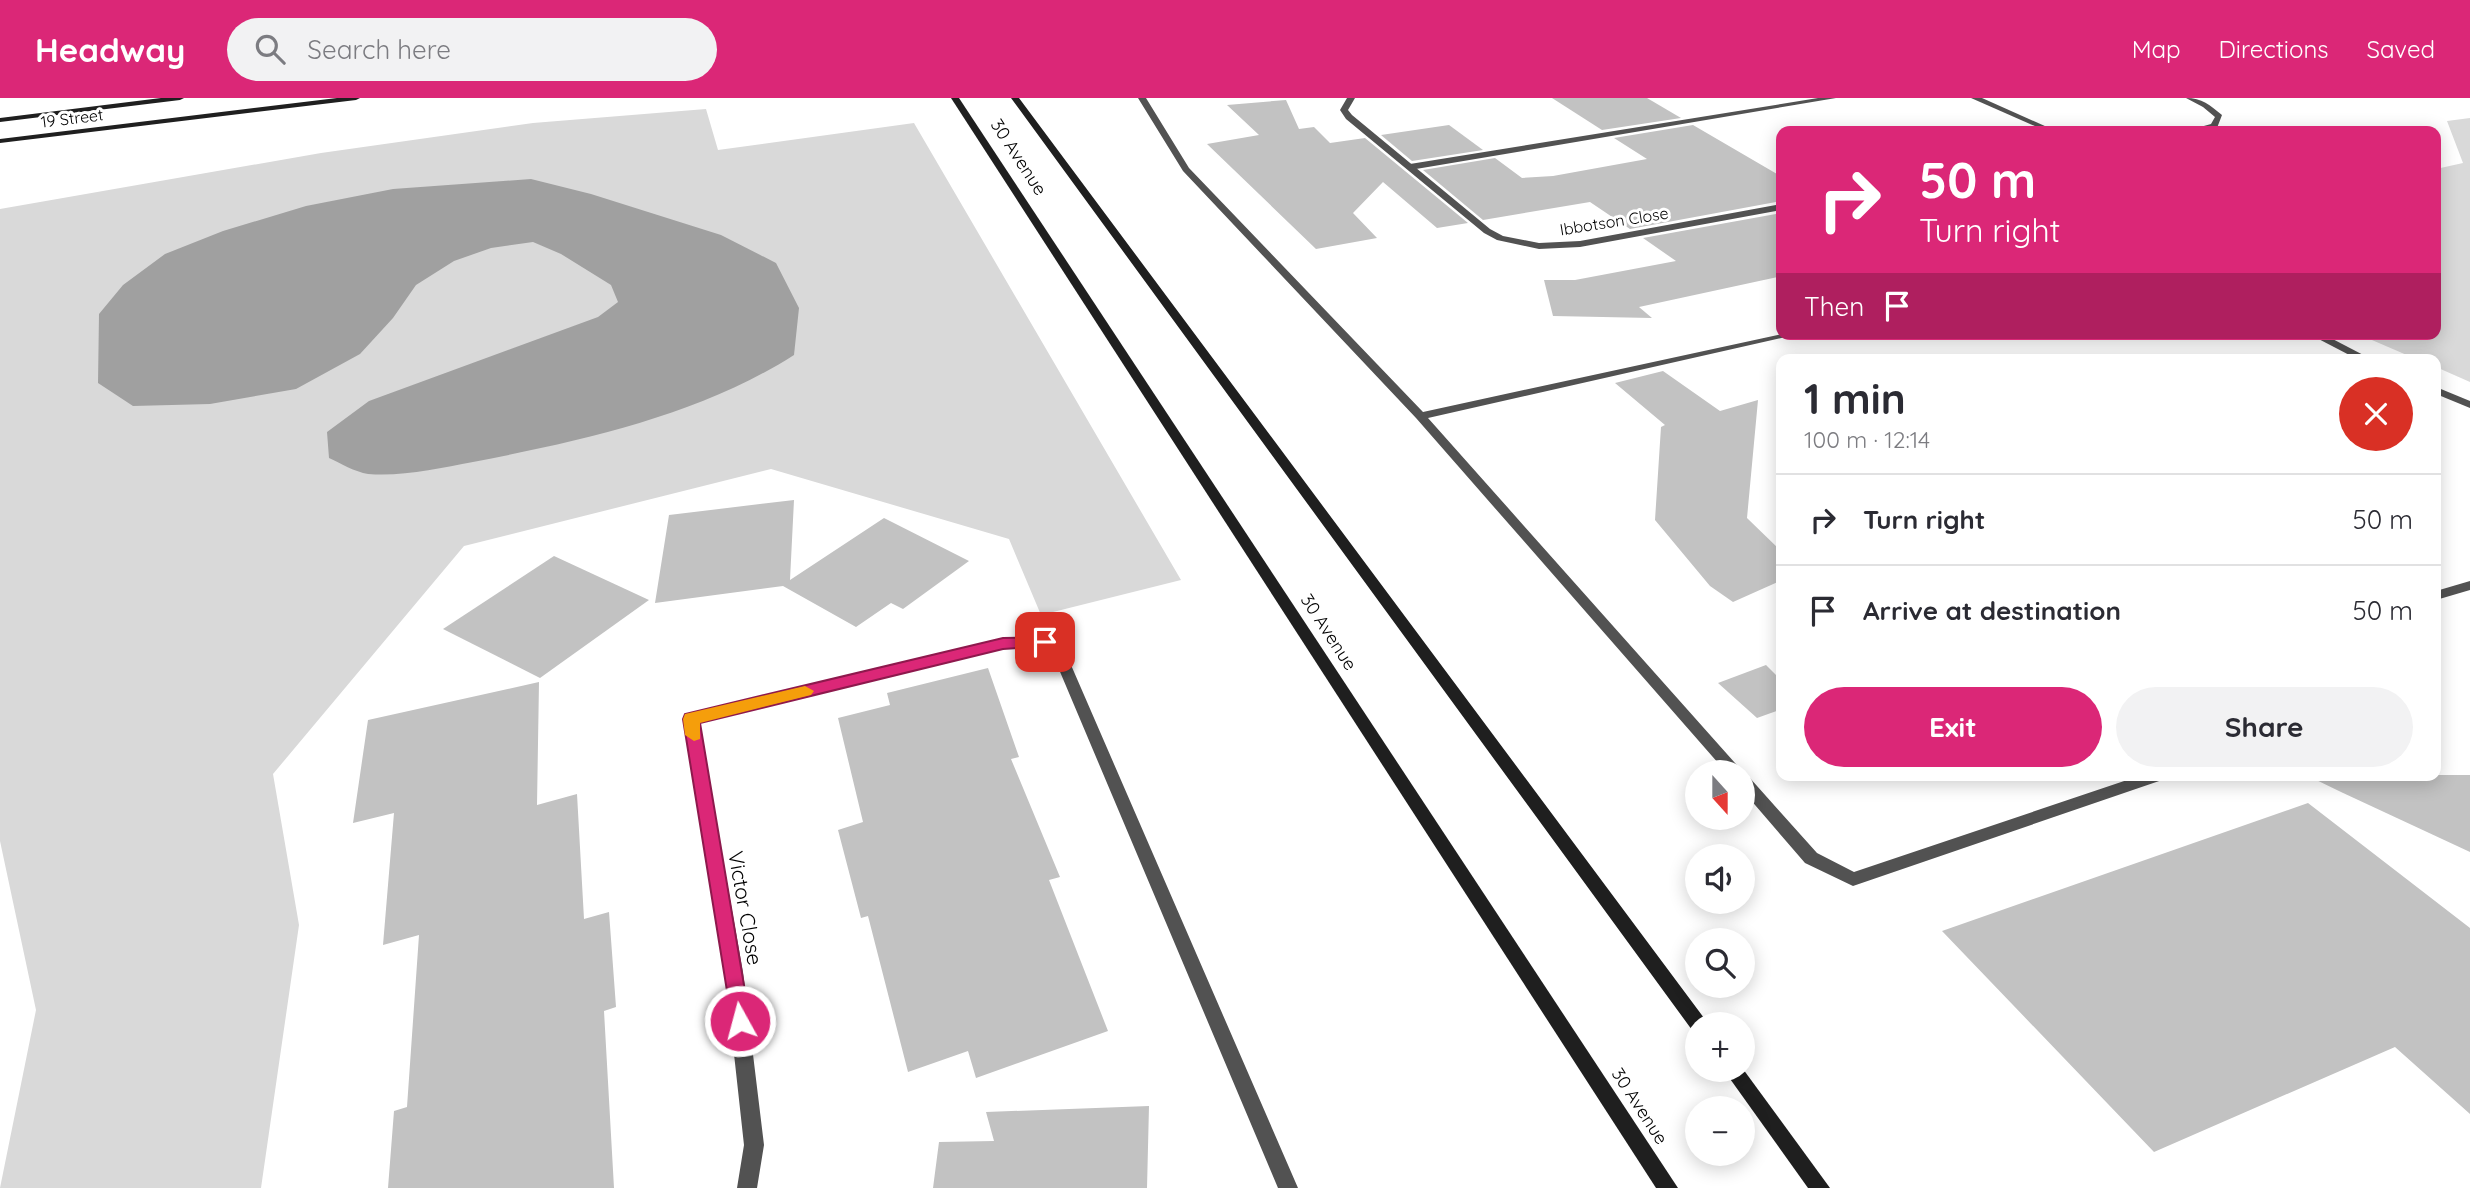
<!DOCTYPE html>
<meta charset="utf-8">
<style>
body{margin:0;font-family:Quicksand,sans-serif;background:#f2f2f3;color:#2b2b33;height:100vh;display:flex;flex-direction:column;font-size:26px;white-space:nowrap}
*{box-sizing:border-box;margin:0}
p{font-size:23px;color:#7c7c81}
.icon{flex:none;width:38px;height:38px;fill:none;stroke:currentColor;stroke-width:2;stroke-linecap:round;stroke-linejoin:round}
.map{position:relative;flex:1;overflow:hidden}
.drawer{position:absolute;left:1776px;top:256px;width:665px;height:427px;display:flex;flex-direction:column;background:#fff;border-radius:14px;box-shadow:0 4px 18px #0003}
.drawer>*{flex:none}
.top-card{position:absolute;left:1776px;top:28px;width:665px;height:214px;border-radius:14px;box-shadow:0 4px 18px #0003;background:#db2777;color:#fff;overflow:hidden}
.needle{width:46px;rotate:159deg}
.fabs{position:absolute;left:1685px;top:662px;display:grid;gap:14px}
.fabs a{display:grid;place-items:center;width:70px;height:70px;border-radius:50%;background:#fff;box-shadow:0 4px 18px #0003;font-size:35px}
.pin{position:absolute;display:grid;place-items:center;width:60px;height:60px;color:#fff;margin:-30px;border-radius:14px;box-shadow:0 4px 10px #0006}
.me{position:absolute;width:77px;margin:-38px;rotate:353deg;stroke-linejoin:round;filter:drop-shadow(0 0 5px #0008)}
.turn{display:flex;align-items:center;gap:24px;height:147px;padding:0 28px;font-size:32px}
.turn .icon{width:91px;height:91px;stroke-width:2.5}
.turn b{display:block;font-size:49px;line-height:60px}
.then{display:flex;align-items:center;height:66px;padding:0 28px;background:#0003;gap:14px;font-size:26px}
.round{display:grid;place-items:center;flex:none;width:74px;height:74px;border-radius:37px;background:#f2f2f3}
.summary{display:flex;align-items:center;justify-content:space-between;height:119px;padding:0 28px}
h1{font-size:42px;font-weight:700;line-height:52px}
.action{display:flex;gap:14px;margin-top:auto;padding:14px 28px}
.action a{flex:1;height:80px;border-radius:42px;background:#db2777;color:#fff;font-size:28px;font-weight:700;line-height:80px;text-align:center}
.action a+a{background:#f2f2f3;color:#2b2b33}
ul{padding:0;list-style:none}
li{display:flex;align-items:center;gap:21px;height:91px;padding:0 28px;border-top:2px solid #e1e1e2}
li div{flex:1}
li b{display:block;font-size:26px}
li em{font-style:normal}
header{display:flex;align-items:center;gap:42px;box-sizing:border-box;height:98px;padding:0 35px;background:#db2777;color:#fff}
header strong{font-size:33px}
nav{display:flex;gap:38px;margin-inline-start:auto;font-size:24px}
.search{width:490px;height:63px;background:#f2f2f3;display:flex;align-items:center;gap:18px;box-sizing:border-box;padding:0 24px;border-radius:38px;color:#7c7c81;font-size:26px}
.map>svg:first-child{display:block}
.green{fill:#d9d9d9}
.water{fill:#a0a0a0}
.building{fill:#c2c2c2}
.lines{fill:none;stroke-linecap:round;stroke-linejoin:round}
.service{fill:#525252;fill-rule:evenodd}
.minor{fill:#525252;fill-rule:evenodd}
.secondary{fill:#1f1f1f;fill-rule:evenodd}
.route{fill:#db2777;stroke:#8e194d;stroke-width:2}
.slow{fill:#f59e0b}
.labels{text-anchor:middle;dominant-baseline:central;stroke-width:6;stroke-linejoin:round;paint-order:stroke}
.far-street-label{font-size:16px;fill:#000;stroke:#fff}
.street-label{font-size:18px;fill:#000;stroke:#fff}
.near-street-label{font-size:21px;fill:#000;stroke:#fff}
</style>
<header>
<strong>Headway</strong>
<div class="search"><svg class="icon" aria-label="search" viewBox="0 0 24 24"><circle cx="10" cy="10" r="6"/><path d="M15 15l6 6"/></svg>Search here</div>
<nav><a>Map</a><a>Directions</a><a>Saved</a></nav>
</header>
<div class="map">
<svg width="2470" height="1090" viewBox="0 0 2470 1090">
<rect width="100%" height="100%" fill="#fff"/>
<g class="green">
<path d="M 706,11 L 718,52 L 914,25 L 1181,482 L 1041,517 L 1009,441 L 771,371 L 464,448 L 273,676 L 299,827 L 261,1090 L 0,1090 L 36,912 L 0,743 L 0,111 L 321,55 L 533,25 Z"/>
<path d="M 2470,20 L 2470,284 L 2436,269 L 2436,261 L 2416,261 L 2358,236 L 2436,236 L 2436,71 L 2463,65 L 2447,23 Z"/>
</g>
<path class="water" d="M 531,81 L 591,96 L 721,137 L 776,165 L 799,210 L 794,257 C 700,317 582,343 473,364 C 440,370 402,379 368,376 C 355,374 340,365 329,360 L 327,334 L 369,303 L 598,219 L 618,204 L 611,187 L 561,156 L 533,144 L 491,150 L 454,163 L 416,187 L 393,220 L 360,256 L 296,291 L 210,306 L 133,308 L 98,285 L 99,216 L 123,187 L 165,156 L 223,133 L 306,108 L 393,91 Z"/>
<g class="building">
<path d="M 1552,0 L 1647,0 L 1681,20 L 1602,32 Z"/>
<path d="M 1286,2 L 1299,31 L 1314,29 L 1330,45 L 1365,40 L 1468,125 L 1437,130 L 1383,84 L 1353,115 L 1377,140 L 1316,151 L 1207,46 L 1259,37 L 1227,7 Z"/>
<path d="M 1449,27 L 1483,52 L 1412,63 L 1381,37 Z"/>
<path d="M 1693,27 L 1782,79 L 1782,103 L 1630,131 L 1590,104 L 1483,122 L 1423,72 L 1495,60 L 1522,80 L 1553,78 L 1647,61 L 1614,40 Z"/>
<path d="M 1782,115 L 1782,178 L 1639,209 L 1652,220 L 1553,218 L 1544,182 L 1575,182 L 1676,163 L 1643,140 Z"/>
<path d="M 1663,273 L 1720,313 L 1758,302 L 1747,420 L 1782,454 L 1782,482 L 1733,504 L 1710,488 L 1655,422 L 1661,329 L 1665,327 L 1615,285 Z"/>
<path d="M 794,402 L 790,482 L 884,420 L 969,463 L 903,511 L 891,505 L 856,529 L 783,488 L 655,505 L 669,417 Z"/>
<path d="M 554,458 L 649,502 L 540,580 L 443,531 Z"/>
<path d="M 1766,567 L 1782,583 L 1782,611 L 1757,620 L 1718,585 Z"/>
<path d="M 988,570 L 1019,659 L 1011,661 L 1060,779 L 1049,782 L 1108,933 L 976,980 L 968,953 L 908,974 L 868,818 L 861,820 L 838,732 L 863,724 L 838,620 L 890,607 L 887,595 Z"/>
<path d="M 539,584 L 537,707 L 577,696 L 584,821 L 609,814 L 616,909 L 604,913 L 614,1090 L 388,1090 L 394,1013 L 407,1009 L 419,837 L 383,847 L 394,715 L 353,725 L 368,622 Z"/>
<path d="M 2306,677 L 2470,677 L 2470,754 L 2341,694 Z"/>
<path d="M 2308,705 L 2470,830 L 2470,1016 L 2395,949 L 2154,1054 L 1942,833 Z"/>
<path d="M 1149,1008 L 1147,1090 L 933,1090 L 939,1044 L 994,1043 L 986,1014 Z"/>
</g>
<g class="lines">
<g class="service">
<path d="M 1138,0 L 1146,0 L 1189,70 L 1423,314 L 1782,236 L 1799,236 L 1428,320 L 1743,674 L 1726,674 L 1416,320 L 1183,73 Z"/>
<path d="M 1818,0 L 1836,0 L 1410,72 L 1406,69 L 1410,66 Z"/>
<path d="M 1971,0 L 1982,0 L 2056,33 L 2046,33 Z"/>
<path d="M 2470,483 L 2470,492 L 2436,502 L 2436,493 Z"/>
<path d="M 1045,539 L 1050,541 L 1071,567 L 1298,1090 L 1278,1090 L 1058,569 L 1041,549 L 1003,550 L 691,626 L 686,625 L 684,621 L 686,617 L 691,616 L 1003,540 Z"/>
<path d="M 1743,677 L 1749,679 L 1817,755 L 1854,774 L 2142,677 L 2168,677 L 2165,681 L 1853,788 L 1805,765 L 1743,693 Z"/>
</g>
<g class="minor">
<path d="M 1347,0 L 1355,0 L 1348,12 L 1352,17 L 1490,131 L 1503,138 L 1539,145 L 1580,143 L 1782,106 L 1782,112 L 1580,149 L 1539,151 L 1497,142 L 1484,135 L 1346,21 L 1340,12 Z"/>
<path d="M 2186,0 C 2202,0 2210,7 2222,17 L 2217,30 L 2186,33 L 2211,26 L 2215,19 L 2203,9 Z"/>
<path d="M 2309,236 L 2323,236 L 2371,261 L 2357,261 Z"/>
<path d="M 2436,289 L 2470,303 L 2470,310 L 2436,296 Z"/>
<path d="M 691,616 L 696,617 L 698,621 L 743,874 L 764,1047 L 757,1090 L 737,1090 L 744,1047 L 725,874 L 684,621 L 686,617 Z"/>
</g>
<g class="secondary">
<path d="M 161,0 L 184,0 L 180,2 L 0,24 L 0,20 Z"/>
<path d="M 337,0 L 360,0 L 356,2 L 0,45 L 0,41 Z"/>
<path d="M 951,0 L 959,0 L 1678,1090 L 1656,1090 Z"/>
<path d="M 1011,0 L 1019,0 L 1704,920 L 1707,926 L 1698,926 L 1698,934 L 1692,932 Z"/>
<path d="M 1723,971 L 1743,971 L 1830,1090 L 1808,1090 Z"/>
</g>
</g>
<path class="route" d="M 1045,539 L 1053,544 L 1051,548 L 1003,551 L 700,625 L 750,923 L 747,930 L 740,933 L 733,930 L 683,621 L 685,616 L 1003,540 Z"/>
<path class="slow" d="M 805,588 L 814,593 L 811,597 L 700,625 L 700,641 L 694,643 L 685,637 L 683,621 L 685,616 Z"/>
<g class="labels">
<g class="far-street-label">
<text transform="translate(72 20) rotate(-7)">19 Street</text>
<text transform="translate(1614 123) rotate(-9)">Ibbotson Close</text>
</g>
<g class="street-label">
<text transform="translate(1019 59) rotate(57)">30 Avenue</text>
<text transform="translate(1329 534) rotate(57)">30 Avenue</text>
<text transform="translate(1640 1008) rotate(57)">30 Avenue</text>
</g>
<g class="near-street-label">
<text transform="translate(746 810) rotate(80)">Victor Close</text>
</g>
</g>
</svg>
<div class="fabs">
<a><svg class="needle" viewBox="-14 -14 28 28"><path d="M0-13l5 13h-10z" fill="#e53935"/><path d="M0 13l5-13h-10z" fill="#7c7c81"/></svg></a>
<a><svg class="icon" aria-label="sound" viewBox="0 0 24 24"><path d="M4 9h4l5-4v14l-5-4H4zM17 9q2 3 0 6"/></svg></a>
<a><svg class="icon" aria-label="search" viewBox="0 0 24 24"><circle cx="10" cy="10" r="6"/><path d="M15 15l6 6"/></svg></a>
<a>+</a>
<a>−</a>
</div>
<div class="pin" style="left:1045px;top:544px;background:#d93025"><svg class="icon" aria-label="arrive" viewBox="0 0 24 24"><path d="M6 21V4h12l-3 4 3 4H6"/></svg></div>
<svg class="me" style="left:740px;top:923px" viewBox="-20 -20 40 40"><circle r="17" fill="#db2777" stroke="#fff" stroke-width="3"/><path d="M0-11L8 9 0 5-8 9z" fill="#fff"/></svg>
<div class="top-card">
<div class="turn"><svg class="icon" aria-label="right" viewBox="0 0 24 24"><path d="M7 20v-9h11M14 6l5 5-5 5"/></svg><div><b>50 m</b>Turn right</div></div>
<div class="then">Then<svg class="icon" aria-label="arrive" viewBox="0 0 24 24"><path d="M6 21V4h12l-3 4 3 4H6"/></svg></div>
</div>
<section class="drawer">
<div class="summary"><div><h1>1 min</h1><p>100 m · 12:14</p></div><a class="round" style="background:#d93025;color:#fff"><svg class="icon" aria-label="close" viewBox="0 0 24 24"><path d="M6 6l12 12M18 6L6 18"/></svg></a></div>
<ul>
<li><svg class="icon" aria-label="right" viewBox="0 0 24 24"><path d="M7 20v-9h11M14 6l5 5-5 5"/></svg><div><b>Turn right</b></div><em>50 m</em></li>
<li><svg class="icon" aria-label="arrive" viewBox="0 0 24 24"><path d="M6 21V4h12l-3 4 3 4H6"/></svg><div><b>Arrive at destination</b></div><em>50 m</em></li>
</ul>
<div class="action"><a>Exit</a><a>Share</a></div>
</section>
</div>
